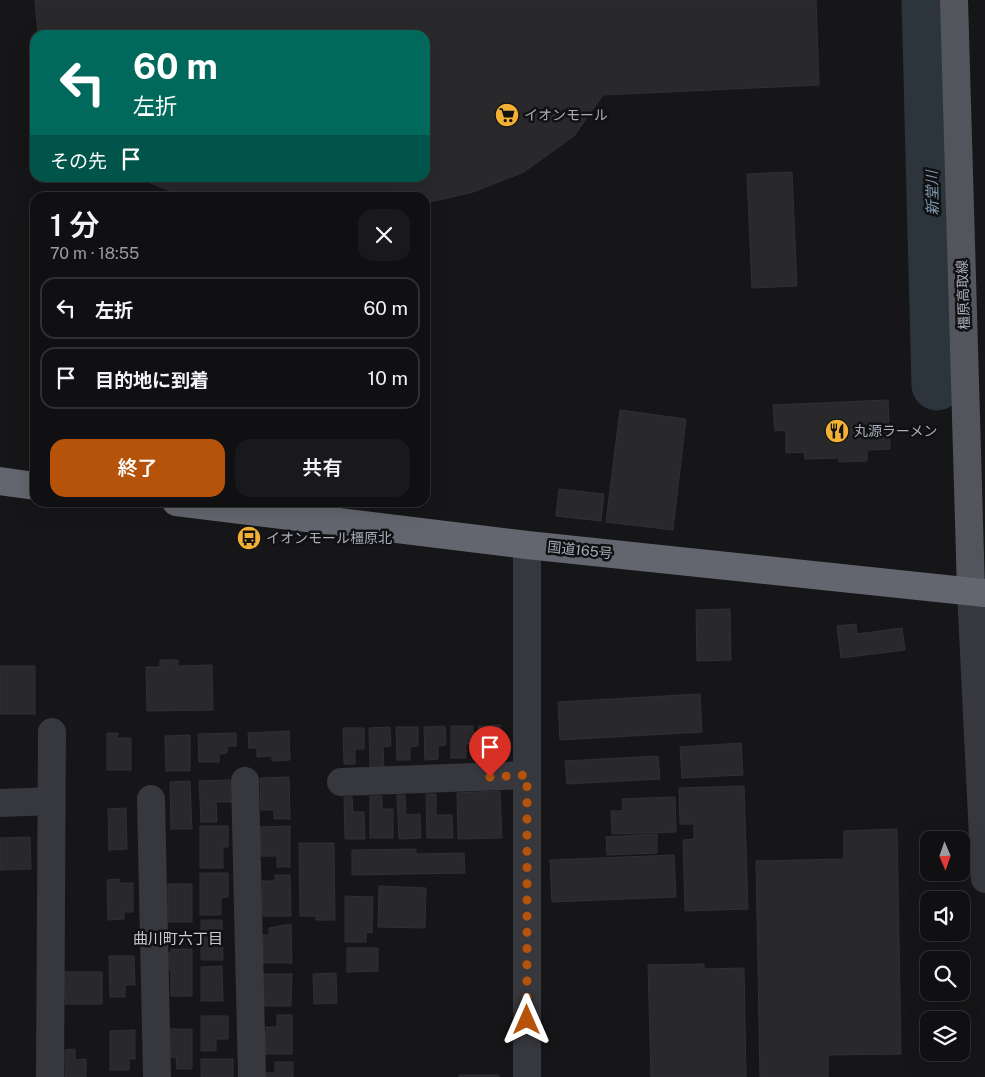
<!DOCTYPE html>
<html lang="ja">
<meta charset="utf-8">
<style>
body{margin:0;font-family:"Public Sans","Noto Sans JP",sans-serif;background:#19191b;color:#f1f3f6;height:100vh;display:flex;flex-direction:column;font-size:19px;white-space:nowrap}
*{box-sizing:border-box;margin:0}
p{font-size:16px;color:#9c9d9f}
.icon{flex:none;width:28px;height:28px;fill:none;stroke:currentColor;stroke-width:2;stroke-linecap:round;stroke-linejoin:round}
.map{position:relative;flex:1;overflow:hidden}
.side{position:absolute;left:30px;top:192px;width:400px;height:315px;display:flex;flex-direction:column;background:#101012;border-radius:15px;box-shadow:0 5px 20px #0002,0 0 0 1px #303032}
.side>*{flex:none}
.hud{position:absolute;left:30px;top:30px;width:400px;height:152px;border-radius:15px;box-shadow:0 5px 20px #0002,0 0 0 1px #303032;background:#00695c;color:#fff;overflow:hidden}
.needle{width:32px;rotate:178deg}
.tools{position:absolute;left:920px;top:831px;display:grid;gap:10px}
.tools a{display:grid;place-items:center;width:50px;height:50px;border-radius:10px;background:#101012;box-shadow:0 5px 20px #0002,0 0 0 1px #303032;font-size:25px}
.pin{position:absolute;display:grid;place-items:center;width:42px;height:42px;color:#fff;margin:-51px -21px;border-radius:50% 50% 50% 0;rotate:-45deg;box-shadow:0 0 5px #0007}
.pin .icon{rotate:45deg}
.me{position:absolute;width:55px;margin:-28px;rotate:0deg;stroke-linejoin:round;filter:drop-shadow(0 0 4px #0008)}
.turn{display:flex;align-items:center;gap:18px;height:105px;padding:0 20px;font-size:22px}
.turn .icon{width:65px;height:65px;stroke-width:2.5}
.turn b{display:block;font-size:35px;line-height:42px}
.then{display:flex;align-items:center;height:48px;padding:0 20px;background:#0003;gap:10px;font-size:19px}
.round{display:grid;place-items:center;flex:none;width:52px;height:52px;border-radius:15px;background:#19191b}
.overview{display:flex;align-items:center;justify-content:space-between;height:85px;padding:0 20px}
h1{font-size:30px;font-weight:600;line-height:38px}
.action{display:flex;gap:10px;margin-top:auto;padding:10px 20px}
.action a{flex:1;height:58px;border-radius:15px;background:#b45309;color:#fff;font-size:20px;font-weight:600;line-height:58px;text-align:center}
.action a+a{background:#19191b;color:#f1f3f6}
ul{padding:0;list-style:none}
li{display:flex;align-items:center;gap:15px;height:62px;margin:0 10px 8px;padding:0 10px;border:2px solid #303032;border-radius:15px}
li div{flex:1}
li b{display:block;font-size:19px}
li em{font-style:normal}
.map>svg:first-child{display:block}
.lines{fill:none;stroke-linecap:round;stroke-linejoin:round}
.river{stroke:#2c353c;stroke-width:51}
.building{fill:#29292c;stroke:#303034}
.street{stroke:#37383d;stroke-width:28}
.primary{stroke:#53555c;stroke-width:28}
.highway{stroke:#63666e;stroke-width:28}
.route{stroke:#b45309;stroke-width:9;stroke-dasharray:0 16.2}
.labels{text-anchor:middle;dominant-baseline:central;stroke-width:5;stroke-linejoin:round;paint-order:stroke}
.poi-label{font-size:14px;fill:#a8adb8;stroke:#111113;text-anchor:start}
.street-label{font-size:14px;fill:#a8adb8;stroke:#111113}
.water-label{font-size:15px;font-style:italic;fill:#7f9bb3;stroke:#111113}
.neighbourhood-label{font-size:15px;fill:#c9ccd4;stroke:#111113}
</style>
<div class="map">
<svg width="985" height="1077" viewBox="0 0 985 1077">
<rect width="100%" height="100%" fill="#161618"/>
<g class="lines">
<path class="river" d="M 927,0 L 937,385"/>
</g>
<g class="building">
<path d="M 35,0 L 816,0 L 819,85 L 603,95 L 574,136 L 524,172 L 473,192 L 430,202 L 425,203 L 425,198 L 188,198 L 138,178 L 425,178 L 425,35 L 38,35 Z"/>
<path d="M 792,172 L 797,286 L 752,288 L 747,174 Z"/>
<path d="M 888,400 L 890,449 L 867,450 L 867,461 L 839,462 L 839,458 L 805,459 L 804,452 L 786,453 L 786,430 L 775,431 L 773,405 Z"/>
<path d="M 620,410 L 686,419 L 673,530 L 606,522 Z"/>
<path d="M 559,489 L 604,494 L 601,521 L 556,516 Z"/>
<path d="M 730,609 L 731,660 L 697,661 L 696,610 Z"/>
<path d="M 856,624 L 857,634 L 902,628 L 905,650 L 841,658 L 837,626 Z"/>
<path d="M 160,660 L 178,660 L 178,666 L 212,665 L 213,710 L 147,711 L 146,667 L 160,667 Z"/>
<rect x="0" y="666" width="35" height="48"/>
<path d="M 700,694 L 702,732 L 560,740 L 558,702 Z"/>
<path d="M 500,725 L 500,744 L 494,744 L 494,757 L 479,757 L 478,726 Z"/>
<path d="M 445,726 L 446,745 L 438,746 L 438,759 L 425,760 L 424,727 Z"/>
<path d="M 451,726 L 473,726 L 474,744 L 466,744 L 466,758 L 451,758 Z"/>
<path d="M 390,727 L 391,746 L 383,747 L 384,768 L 370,769 L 369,728 Z"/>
<path d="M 396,727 L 418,727 L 418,746 L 410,747 L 410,760 L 397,760 Z"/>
<path d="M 343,728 L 364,728 L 364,749 L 355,749 L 355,764 L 344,764 Z"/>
<path d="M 289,731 L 290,760 L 272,761 L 272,756 L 257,757 L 257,748 L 249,748 L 248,733 Z"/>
<path d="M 107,733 L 118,733 L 117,738 L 131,738 L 131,770 L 107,770 Z"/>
<path d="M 236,733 L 236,746 L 227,746 L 227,753 L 219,754 L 219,762 L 199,762 L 198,734 Z"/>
<path d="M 190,735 L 190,771 L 166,771 L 165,736 Z"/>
<path d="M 741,743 L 743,775 L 682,778 L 680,747 Z"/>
<path d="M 658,756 L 660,779 L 567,784 L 565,761 Z"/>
<path d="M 289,777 L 290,819 L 274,819 L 274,810 L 261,810 L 260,778 Z"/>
<path d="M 230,780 L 231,802 L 216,802 L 217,822 L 201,822 L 199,781 Z"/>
<path d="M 190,781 L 192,829 L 171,829 L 170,782 Z"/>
<path d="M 744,786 L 748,909 L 685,911 L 683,840 L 694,839 L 694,824 L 680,824 L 679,788 Z"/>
<path d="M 500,791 L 502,838 L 458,839 L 457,793 Z"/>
<path d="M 426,794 L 436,794 L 436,815 L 452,815 L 453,838 L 427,838 Z"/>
<path d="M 397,795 L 405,795 L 406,815 L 420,814 L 421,838 L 399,839 Z"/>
<path d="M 370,796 L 382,796 L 382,809 L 393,809 L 393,838 L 370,838 Z"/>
<path d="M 344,797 L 352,797 L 353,812 L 364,812 L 365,839 L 345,839 Z"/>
<path d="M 675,797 L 676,832 L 612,834 L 611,811 L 623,811 L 622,799 Z"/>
<path d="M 126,808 L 127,849 L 109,850 L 108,809 Z"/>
<path d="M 200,826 L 228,826 L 228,847 L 223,847 L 223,868 L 200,868 Z"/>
<path d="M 290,826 L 290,867 L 277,867 L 277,856 L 261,856 L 260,827 Z"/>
<path d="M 897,829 L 901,1054 L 828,1055 L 828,1077 L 760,1077 L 756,861 L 844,859 L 844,831 Z"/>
<path d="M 657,834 L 657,853 L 607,855 L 606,837 Z"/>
<path d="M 30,837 L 31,869 L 0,870 L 0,838 Z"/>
<path d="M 299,843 L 334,843 L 335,920 L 316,920 L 316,916 L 300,916 Z"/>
<path d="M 416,849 L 416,854 L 464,853 L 465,873 L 352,875 L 352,850 Z"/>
<path d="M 674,855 L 676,897 L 552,902 L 550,860 Z"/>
<path d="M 200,873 L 228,873 L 228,897 L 221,898 L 221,915 L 200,915 Z"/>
<path d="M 275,875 L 290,875 L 291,916 L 263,916 L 262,881 L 275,881 Z"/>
<path d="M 119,879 L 119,883 L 133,883 L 133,912 L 124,912 L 124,919 L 108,920 L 107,880 Z"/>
<rect x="168" y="884" width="24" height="38"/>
<path d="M 379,886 L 426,888 L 425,928 L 378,927 Z"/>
<path d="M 345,896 L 373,897 L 372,933 L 366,932 L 366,942 L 345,942 Z"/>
<path d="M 201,920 L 222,920 L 223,960 L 201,960 Z"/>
<path d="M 291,924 L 292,963 L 263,963 L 263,935 L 269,935 L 269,928 Z"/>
<path d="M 347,948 L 378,948 L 378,971 L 347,972 Z"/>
<path d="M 171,949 L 192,949 L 192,996 L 171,996 L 171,970 L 167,970 L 167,953 L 171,953 Z"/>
<path d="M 109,956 L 134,956 L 135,985 L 125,985 L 125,997 L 110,997 Z"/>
<path d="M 704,964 L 704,969 L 744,968 L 746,1077 L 651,1077 L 648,965 Z"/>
<path d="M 222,966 L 223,1001 L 201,1001 L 201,967 Z"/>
<path d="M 65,972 L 102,972 L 102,1004 L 65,1004 L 66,998 L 62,998 Z"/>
<path d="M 336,973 L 337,1003 L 314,1004 L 313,974 Z"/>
<path d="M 260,974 L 292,974 L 291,1006 L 260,1006 Z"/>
<path d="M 277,1015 L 292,1015 L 292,1054 L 265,1054 L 266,1027 L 277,1027 Z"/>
<path d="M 201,1016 L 228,1016 L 228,1039 L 216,1039 L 216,1051 L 201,1051 Z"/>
<path d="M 168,1029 L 192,1029 L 192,1069 L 177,1069 L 176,1057 L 168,1057 Z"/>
<path d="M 135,1030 L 135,1059 L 129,1059 L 129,1070 L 110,1070 L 110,1031 Z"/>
<path d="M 75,1049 L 75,1060 L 86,1059 L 86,1077 L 65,1077 L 65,1050 Z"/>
<rect x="201" y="1059" width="32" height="18"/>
<path d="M 275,1062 L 293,1062 L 293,1077 L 265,1077 L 265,1073 L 275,1073 Z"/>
<rect x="459" y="1075" width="40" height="2"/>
</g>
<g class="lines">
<g class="street">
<path d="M 971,591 L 985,879"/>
<path d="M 245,781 L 252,1077"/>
<path d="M 341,782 L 527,775"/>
<path d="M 151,799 L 157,1077"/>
<path d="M 0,803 L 51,801"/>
<path d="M 50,1077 L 52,732"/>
<path d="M 527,1077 L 527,545"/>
</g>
<path class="primary" d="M 954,0 L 971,591"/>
<g class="highway">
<path d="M 0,481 L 35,486"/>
<path d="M 176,502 L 527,545 L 985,593"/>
</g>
</g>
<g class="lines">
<path class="route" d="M 490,777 L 527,775 L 527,1020"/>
</g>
<defs>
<g id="supermarket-disc" transform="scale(1.25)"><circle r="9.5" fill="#f2b134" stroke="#111113"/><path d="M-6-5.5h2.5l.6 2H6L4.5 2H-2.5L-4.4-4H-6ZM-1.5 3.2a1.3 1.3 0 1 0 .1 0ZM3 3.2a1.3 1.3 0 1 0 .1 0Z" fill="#111"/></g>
<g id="restaurant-disc" transform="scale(1.25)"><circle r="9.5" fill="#f2b134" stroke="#111113"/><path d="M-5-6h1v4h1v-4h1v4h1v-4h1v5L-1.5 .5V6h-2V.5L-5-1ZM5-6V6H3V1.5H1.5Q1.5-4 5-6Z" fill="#111"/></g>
<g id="bus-disc" transform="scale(1.25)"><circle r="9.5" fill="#f2b134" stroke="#111113"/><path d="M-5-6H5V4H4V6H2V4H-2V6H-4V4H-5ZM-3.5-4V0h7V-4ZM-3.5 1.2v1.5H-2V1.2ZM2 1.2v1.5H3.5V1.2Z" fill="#111"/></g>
</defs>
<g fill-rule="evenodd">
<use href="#supermarket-disc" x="507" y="115"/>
<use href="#restaurant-disc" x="837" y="431"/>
<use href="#bus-disc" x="249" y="538"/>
</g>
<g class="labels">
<g class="poi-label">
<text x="524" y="115">イオンモール</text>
<text x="854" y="431">丸源ラーメン</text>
<text x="266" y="538">イオンモール橿原北</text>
</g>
<g class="street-label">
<text transform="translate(963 295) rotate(-92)">橿原高取線</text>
<text transform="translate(580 550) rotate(6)">国道165号</text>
</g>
<g class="water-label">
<text transform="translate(932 193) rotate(-91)">新堂川</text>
</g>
<g class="neighbourhood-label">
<text x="178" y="938">曲川町六丁目</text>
</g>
</g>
</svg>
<div class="tools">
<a><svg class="needle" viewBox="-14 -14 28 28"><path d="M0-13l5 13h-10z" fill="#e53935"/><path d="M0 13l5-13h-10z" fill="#9c9d9f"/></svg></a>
<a><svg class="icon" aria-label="sound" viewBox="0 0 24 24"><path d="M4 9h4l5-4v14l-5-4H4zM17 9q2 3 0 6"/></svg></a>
<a><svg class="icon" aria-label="search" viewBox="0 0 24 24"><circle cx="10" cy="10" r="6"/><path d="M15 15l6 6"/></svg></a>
<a><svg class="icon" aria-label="layers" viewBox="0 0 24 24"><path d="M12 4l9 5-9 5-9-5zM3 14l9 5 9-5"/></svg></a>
</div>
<div class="pin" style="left:490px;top:777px;background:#d93025"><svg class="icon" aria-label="arrive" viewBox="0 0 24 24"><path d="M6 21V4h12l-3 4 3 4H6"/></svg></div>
<svg class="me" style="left:527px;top:1020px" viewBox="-20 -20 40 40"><path d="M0-17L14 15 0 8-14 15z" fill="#b45309" stroke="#fff" stroke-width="4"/></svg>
<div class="hud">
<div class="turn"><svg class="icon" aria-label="left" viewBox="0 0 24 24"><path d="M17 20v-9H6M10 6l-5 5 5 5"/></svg><div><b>60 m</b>左折</div></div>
<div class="then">その先<svg class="icon" aria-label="arrive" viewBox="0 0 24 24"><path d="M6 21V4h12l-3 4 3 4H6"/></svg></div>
</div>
<section class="side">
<div class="overview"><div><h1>1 分</h1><p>70 m · 18:55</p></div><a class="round"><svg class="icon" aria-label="close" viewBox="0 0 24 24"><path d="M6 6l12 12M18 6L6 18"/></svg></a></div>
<ul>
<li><svg class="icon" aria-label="left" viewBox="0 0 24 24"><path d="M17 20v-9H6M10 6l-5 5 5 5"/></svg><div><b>左折</b></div><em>60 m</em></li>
<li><svg class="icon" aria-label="arrive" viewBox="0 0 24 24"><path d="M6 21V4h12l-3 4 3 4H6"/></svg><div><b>目的地に到着</b></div><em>10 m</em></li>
</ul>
<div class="action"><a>終了</a><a>共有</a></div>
</section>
</div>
